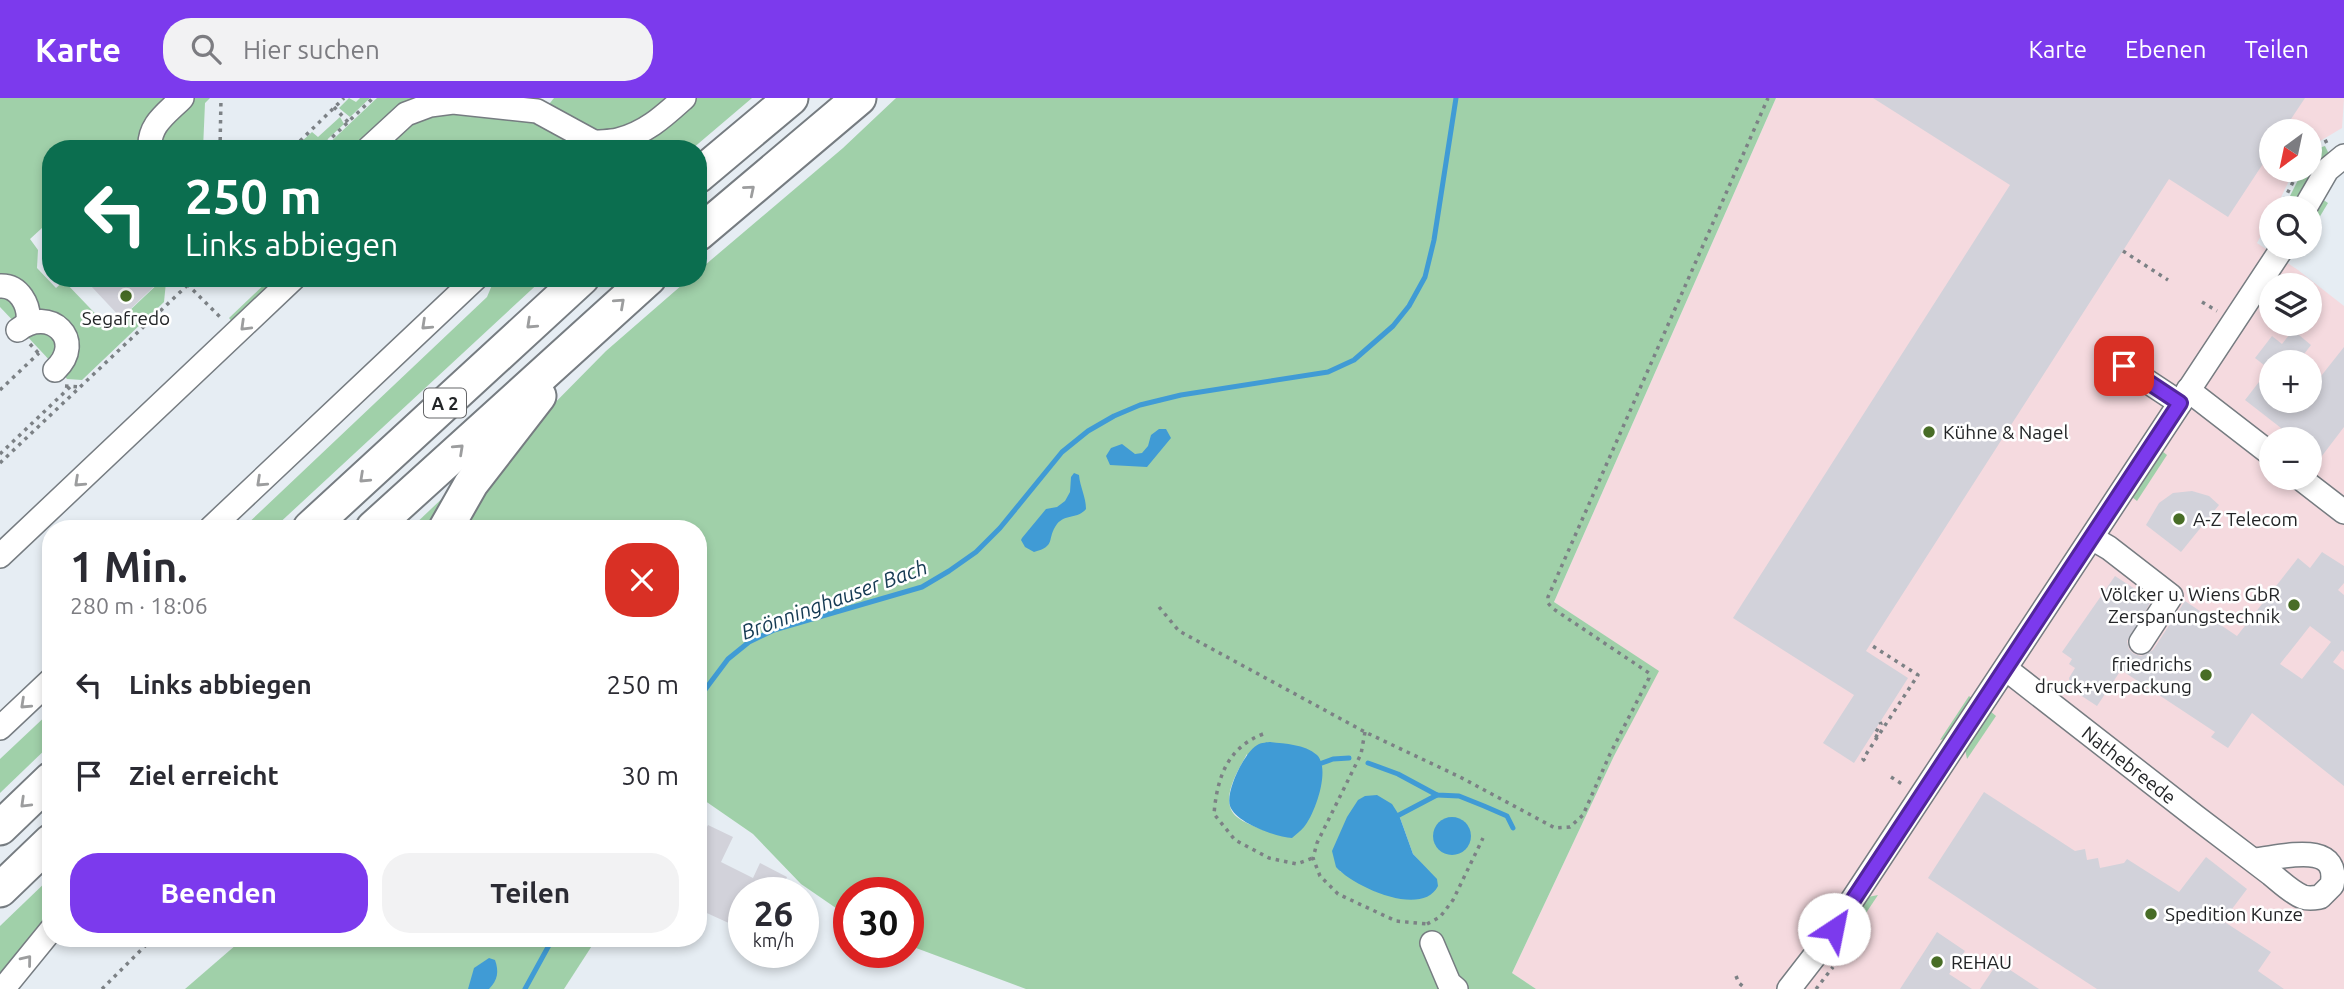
<!DOCTYPE html>
<html lang="de">
<meta charset="utf-8">
<style>
body{margin:0;font-family:Ubuntu,sans-serif;background:#f2f2f3;color:#2b2b33;height:100vh;display:flex;flex-direction:column;font-size:26px;white-space:nowrap}
*{box-sizing:border-box;margin:0}
p{font-size:23px;color:#7c7c81}
.icon{flex:none;width:38px;height:38px;fill:none;stroke:currentColor;stroke-width:2;stroke-linecap:round;stroke-linejoin:round}
.map{position:relative;flex:1;overflow:hidden}
.side{position:absolute;left:42px;top:422px;width:665px;height:427px;display:flex;flex-direction:column;background:#fff;border-radius:28px;box-shadow:0 4px 10px #0003}
.side>*{flex:none}
.hud{position:absolute;left:42px;top:42px;width:665px;height:147px;border-radius:28px;box-shadow:0 4px 10px #0003;background:#0b6e4f;color:#fff;overflow:hidden}
.needle{width:46px;rotate:213deg}
.fabs{position:absolute;left:2259px;top:21px;display:grid;gap:14px}
.fabs a{display:grid;place-items:center;width:63px;height:63px;border-radius:50%;background:#fff;box-shadow:0 4px 10px #0003;font-size:35px}
.speed{position:absolute;left:728px;top:779px;display:flex;gap:14px;font-size:35px;font-weight:700;text-align:center}
.speed>*{display:grid;place-content:center;width:91px;height:91px;border-radius:50%;background:#fff;box-shadow:0 4px 10px #0003;line-height:1}
.speed small{font-size:18px;font-weight:400}
.speed .limit{border:10px solid #d22;background:#fff;color:#111}
.pin{position:absolute;display:grid;place-items:center;width:60px;height:60px;color:#fff;margin:-30px;border-radius:14px;box-shadow:0 4px 10px #0006}
.me{position:absolute;width:77px;margin:-38px;rotate:34deg;stroke-linejoin:round;filter:drop-shadow(0 0 5px #0008)}
.turn{display:flex;align-items:center;gap:24px;height:147px;padding:0 28px;font-size:32px}
.turn .icon{width:91px;height:91px;stroke-width:2.5}
.turn b{display:block;font-size:49px;line-height:60px}
.round{display:grid;place-items:center;flex:none;width:74px;height:74px;border-radius:28px;background:#f2f2f3}
.overview{display:flex;align-items:center;justify-content:space-between;height:119px;padding:0 28px}
h1{font-size:42px;font-weight:700;line-height:52px}
.primary-button{display:flex;gap:14px;margin-top:auto;padding:14px 28px}
.primary-button a{flex:1;height:80px;border-radius:28px;background:#7c3aed;color:#fff;font-size:28px;font-weight:700;line-height:80px;text-align:center}
.primary-button a+a{background:#f2f2f3;color:#2b2b33}
ul{padding:0;list-style:none}
li{display:flex;align-items:center;gap:21px;height:91px;padding:0 28px}
li div{flex:1}
li b{display:block;font-size:26px}
li em{font-style:normal}
header{display:flex;align-items:center;gap:42px;box-sizing:border-box;height:98px;padding:0 35px;background:#7c3aed;color:#fff}
header strong{font-size:33px}
nav{display:flex;gap:38px;margin-inline-start:auto;font-size:24px}
.search{width:490px;height:63px;background:#f2f2f3;display:flex;align-items:center;gap:18px;box-sizing:border-box;padding:0 24px;border-radius:28px;color:#7c7c81;font-size:26px}
.map>svg:first-child{display:block}
.industrial{fill:#f5dadf;fill-rule:evenodd}
.green{fill:#a0d0a9;fill-rule:evenodd}
.water{fill:#409bd5}
.lines{fill:none;stroke-linecap:round;stroke-linejoin:round}
.stream{stroke:#409bd5;stroke-width:5}
.building{fill:#d2d2da;fill-rule:evenodd}
.minor-casing{stroke:#767c81;stroke-width:26}
.highway-casing{stroke:#767c81;stroke-width:37}
.path{stroke:#7c8185;stroke-width:3.5;stroke-dasharray:3.5 5;stroke-linecap:butt}
.minor{stroke:#fff;stroke-width:23}
.highway{stroke:#fff;stroke-width:33}
.oneway{stroke:#9c9d9e}
.route-casing{stroke:#51269a;stroke-width:18}
.route{stroke:#7c3aed;stroke-width:12}
.poi-dot{fill:#486d26;stroke:#fff;stroke-width:2.5}
.labels{text-anchor:middle;dominant-baseline:central;stroke-width:5;stroke-linejoin:round;paint-order:stroke}
.shield{fill:#fff;stroke:#656668;stroke-width:2}
.shield-label{font-size:18px;font-weight:bold;fill:#232527}
.poi-label{font-size:19px;fill:#232527;stroke:#fff;text-anchor:start}
.street-label{font-size:19px;fill:#232527;stroke:#fff}
.water-label{font-size:21px;font-style:italic;fill:#153a53;stroke:#fff}
</style>
<header>
<strong>Karte</strong>
<div class="search"><svg class="icon" aria-label="search" viewBox="0 0 24 24"><circle cx="10" cy="10" r="6"/><path d="M15 15l6 6"/></svg>Hier suchen</div>
<nav><a>Karte</a><a>Ebenen</a><a>Teilen</a></nav>
</header>
<div class="map">
<svg width="2344" height="891" viewBox="0 0 2344 891">
<rect width="100%" height="100%" fill="#e6edf3"/>
<path class="industrial" d="M 1776,0 L 2344,0 L 2342,30 L 2310,49 L 2310,33 L 2272,33 L 2272,72 L 2294,72 L 2276,110 L 2272,110 L 2271,119 L 2257,145 L 2298,172 L 2344,208 L 2344,891 L 1536,891 L 1512,875 L 1614,658 L 1658,573 L 1554,504 ZM 2272,187 L 2310,187 L 2310,226 L 2272,226 ZM 2272,264 L 2310,264 L 2310,303 L 2272,303 ZM 2272,341 L 2310,341 L 2310,380 L 2272,380 Z"/>
<g class="green">
<path d="M 0,0 L 171,0 L 143,51 L 51,51 L 51,139 L 42,130 L 30,141 L 38,152 L 37,170 L 56,190 L 64,183 L 110,231 L 163,181 L 166,184 L 164,204 L 82,282 L 67,281 L 61,274 L 71,261 L 34,217 L 0,182 Z"/>
<path d="M 192,0 L 210,0 L 205,5 L 203,51 L 159,51 L 158,33 Z"/>
<path d="M 349,0 L 356,4 L 360,0 L 370,0 L 350,19 L 339,10 Z"/>
<path d="M 377,0 L 426,0 L 357,51 L 323,51 Z"/>
<path d="M 554,0 L 669,0 L 638,28 L 598,37 L 546,10 Z"/>
<path d="M 696,0 L 752,0 L 692,51 L 596,51 L 649,37 Z"/>
<path d="M 896,0 L 1776,0 L 1554,504 L 1659,573 L 1614,658 L 1512,875 L 1536,891 L 1026,891 L 908,847 L 908,794 L 849,794 L 849,819 L 801,786 L 753,736 L 698,698 L 698,430 L 463,430 L 467,420 L 534,326 L 606,253 L 690,180 L 698,180 L 698,173 L 843,50 ZM 1247,656 L 1263,732 C 1255,728 1244,725 1237,719 C 1218,703 1238,673 1247,656 ZM 1399,717 L 1413,756 L 1422,766 L 1377,794 L 1340,773 Z"/>
<path d="M 431,17 C 453,16 522,19 541,28 C 551,32 562,39 569,46 L 560,51 L 383,51 L 419,21 Z"/>
<path d="M 340,19 L 344,26 L 317,51 L 269,51 L 297,42 L 300,45 L 312,34 L 318,39 Z"/>
<path d="M 2325,48 L 2330,58 C 2312,73 2304,89 2293,110 L 2284,110 L 2303,72 L 2310,72 C 2310,59 2312,52 2325,48 Z"/>
<path d="M 2322,101 L 2328,105 L 2310,135 L 2310,122 Z"/>
<path d="M 271,180 L 280,180 L 233,225 L 229,220 Z"/>
<path d="M 495,180 L 544,180 L 274,430 L 243,430 L 487,199 Z"/>
<path d="M 0,194 L 18,201 L 18,228 L 0,209 Z"/>
<path d="M 32,230 L 57,235 L 53,266 L 25,236 Z"/>
<path d="M 2162,353 L 2167,357 L 2137,403 L 2132,399 Z"/>
<path d="M 469,375 L 434,430 L 411,430 Z"/>
<path d="M 1969,598 L 1974,602 L 1949,640 L 1940,642 Z"/>
<path d="M 51,613 L 51,646 L 0,695 L 0,661 Z"/>
<path d="M 1990,613 L 1996,618 L 1967,661 L 1965,651 Z"/>
<path d="M 51,779 L 51,820 L 0,882 L 0,828 Z"/>
<path d="M 1878,797 L 1850,839 L 1844,835 L 1868,799 Z"/>
<path d="M 244,840 L 597,840 L 564,891 L 185,891 Z"/>
</g>
<g class="water">
<path d="M 1159,331 L 1166,331 L 1171,340 L 1147,369 L 1110,367 L 1106,358 L 1111,350 L 1122,346 L 1135,356 L 1142,355 L 1148,348 L 1151,337 Z"/>
<path d="M 1074,375 L 1079,377 C 1080,389 1086,399 1086,411 C 1078,421 1065,416 1057,426 C 1046,441 1057,448 1034,454 L 1025,449 L 1021,442 L 1022,440 L 1046,411 L 1057,409 L 1065,403 L 1070,394 L 1071,379 Z"/>
<path d="M 1270,644 C 1286,646 1304,646 1317,657 C 1331,671 1315,716 1304,729 C 1301,733 1296,736 1292,740 C 1276,739 1236,725 1230,708 C 1225,694 1245,652 1259,646 C 1260,645 1269,644 1270,644 Z"/>
<path d="M 1377,697 L 1392,706 L 1399,717 L 1413,756 L 1437,781 L 1438,788 C 1422,820 1354,789 1336,769 L 1332,753 L 1347,719 L 1358,702 L 1365,698 Z"/>
<circle cx="1452" cy="738" r="19"/>
<path d="M 489,860 L 495,862 C 499,873 498,882 489,891 L 468,891 L 474,870 Z"/>
</g>
<g class="lines">
<g class="stream">
<path d="M 698,601 L 728,561 L 749,544 L 774,532 L 922,489 L 949,473 L 976,454 L 1000,430 L 1062,354 L 1088,333 L 1114,318 L 1140,307 L 1181,297 L 1328,274 L 1354,262 L 1393,228 L 1409,208 L 1425,179 L 1434,142 L 1456,0"/>
<path d="M 1322,665 L 1333,661 L 1349,660"/>
<path d="M 1368,665 L 1398,676 L 1437,697 L 1459,698 L 1484,708 L 1507,718 L 1513,730"/>
<path d="M 1399,717 L 1437,697"/>
<path d="M 525,891 L 553,840"/>
</g>
</g>
<g class="building">
<path d="M 1873,0 L 2305,0 L 2283,33 L 2272,33 L 2272,52 L 2228,119 L 2169,81 L 1866,553 L 1908,580 L 1854,665 L 1823,645 L 1854,597 L 1733,520 L 2010,87 Z"/>
<path d="M 99,180 L 163,180 L 121,220 L 91,188 Z"/>
<path d="M 2293,232 L 2311,247 L 2298,264 L 2272,264 L 2272,303 L 2310,303 L 2310,292 L 2344,249 L 2344,329 L 2312,371 L 2310,341 L 2287,341 L 2278,334 L 2281,330 L 2245,302 L 2269,271 L 2255,260 L 2272,238 L 2282,246 Z"/>
<path d="M 2192,393 L 2209,398 L 2219,407 L 2181,454 L 2146,427 L 2159,405 L 2173,395 Z"/>
<path d="M 2322,454 L 2344,468 L 2344,485 L 2338,492 L 2344,497 L 2344,554 L 2342,552 L 2333,564 L 2344,572 L 2344,688 L 2252,615 L 2228,650 L 2211,639 L 2215,634 L 2121,572 L 2097,608 L 2071,591 L 2069,580 L 2075,570 L 2069,566 L 2072,561 L 2062,554 L 2115,478 L 2152,502 L 2127,543 L 2129,551 L 2134,556 L 2141,558 L 2153,552 L 2185,503 L 2237,538 L 2298,460 L 2310,470 ZM 2310,528 L 2331,544 L 2302,581 L 2280,566 Z"/>
<path d="M 1984,694 L 2075,753 L 2085,751 L 2087,762 L 2098,760 L 2100,770 L 2124,765 L 2127,761 L 2179,794 L 2206,759 L 2247,791 L 2223,823 L 2271,854 L 2258,873 L 2284,891 L 2097,891 L 2011,835 L 1928,780 Z"/>
<path d="M 708,727 L 733,739 L 721,764 L 753,780 L 760,765 L 787,779 L 780,794 L 744,794 L 744,832 L 698,811 L 698,747 Z"/>
<path d="M 1937,834 L 1965,853 L 1949,876 L 1972,891 L 1900,891 Z"/>
<path d="M 1998,864 L 2039,891 L 1980,891 Z"/>
</g>
<g class="lines">
<g class="minor-casing">
<g id="minor">
<path d="M 580,49 C 593,42 605,45 618,42 C 646,35 664,18 684,0"/>
<path d="M 150,51 C 148,27 166,16 182,0"/>
<path d="M 368,51 L 406,16 L 430,7 L 453,4 L 537,13 L 592,43"/>
<path d="M 2305,110 L 2327,72 L 2344,58"/>
<path d="M 0,188 C 19,187 30,207 28,224"/>
<path d="M 18,232 C 49,207 87,242 55,272"/>
<path d="M 2124,268 L 2180,305"/>
<path d="M 2188,292 L 2272,357"/>
<path d="M 2300,380 L 2344,414"/>
<path d="M 211,430 L 476,180"/>
<path d="M 2092,440 L 2109,450 L 2171,498 L 2141,544"/>
<path d="M 0,458 L 294,180"/>
<path id="s1" d="M 2006,571 L 2196,719 C 2221,738 2246,757 2271,776 C 2281,784 2292,795 2303,799 C 2309,801 2314,800 2320,799 L 2332,787 C 2341,741 2280,760 2253,762"/>
<path d="M 0,630 L 51,582"/>
<path d="M 1432,845 L 1449,885 L 1456,891"/>
<path d="M 3,891 L 51,832"/>
<path d="M 1789,891 L 1820,851 L 2283,149"/>
</g>
</g>
<g class="highway-casing">
<g id="highway">
<path d="M 698,78 L 791,0"/>
<path d="M 698,136 L 859,0"/>
<path d="M 310,430 L 582,180"/>
<path d="M 373,430 L 649,180"/>
<path d="M 446,430 L 471,386 L 539,298"/>
<path d="M 0,730 L 51,681"/>
<path d="M 0,792 L 51,743"/>
</g>
</g>
<g class="path">
<path d="M 334,9 L 348,24"/>
<path d="M 300,43 L 344,0"/>
<path d="M 220,51 L 221,0"/>
<path d="M 320,51 L 373,0"/>
<path d="M 2310,53 L 2316,48 L 2331,41"/>
<path d="M 2280,110 L 2299,72"/>
<path d="M 2266,137 L 2272,127"/>
<path d="M 2310,142 L 2321,122"/>
<path d="M 2123,153 L 2168,182"/>
<path d="M 181,180 L 223,222"/>
<path d="M 2202,204 L 2217,213"/>
<path d="M 30,246 L 41,258"/>
<path d="M 65,288 L 80,289"/>
<path d="M 0,292 L 39,255"/>
<path d="M 0,356 L 71,288"/>
<path d="M 0,365 L 195,180"/>
<path d="M 1159,509 L 1179,533 L 1365,634 L 1460,679 L 1555,730 L 1570,729 L 1583,717 L 1610,656 L 1649,580 L 1649,575 L 1552,510 L 1548,505 L 1548,499 L 1768,0"/>
<path d="M 1365,634 L 1361,656 L 1317,745 L 1313,760 L 1320,778 L 1338,796 L 1396,823 L 1427,826"/>
<path d="M 1263,636 C 1227,650 1217,680 1214,716 L 1235,742 L 1269,760 L 1297,766 L 1313,760"/>
<path d="M 1878,639 L 1874,637 L 1881,626 L 1880,624"/>
<path d="M 1865,663 L 1863,661 L 1918,577 L 1871,547"/>
<path d="M 1891,679 L 1905,688"/>
<path d="M 1427,826 L 1440,819 L 1453,802 L 1483,740"/>
<path d="M 1736,878 L 1739,885 L 1746,891"/>
<path d="M 102,891 L 153,840"/>
<path d="M 1816,891 L 1833,869"/>
</g>
<use href="#minor" class="minor"/>
<use href="#highway" class="highway"/>
</g>
<defs><path id="oneway-chevron" d="M-2-3.5L2.5 0L-2 3.5" fill="none" stroke-width="1.6" stroke-linecap="round" stroke-linejoin="round" transform="scale(1.75)"/></defs>
<g class="oneway">
<use href="#oneway-chevron" transform="translate(750 92) rotate(-40)"/>
<use href="#oneway-chevron" transform="translate(620 205) rotate(-42)"/>
<use href="#oneway-chevron" transform="translate(531 226) rotate(137)"/>
<use href="#oneway-chevron" transform="translate(426 227) rotate(137)"/>
<use href="#oneway-chevron" transform="translate(245 228) rotate(136)"/>
<use href="#oneway-chevron" transform="translate(459 351) rotate(-43)"/>
<use href="#oneway-chevron" transform="translate(364 380) rotate(137)"/>
<use href="#oneway-chevron" transform="translate(79 384) rotate(137)"/>
<use href="#oneway-chevron" transform="translate(261 384) rotate(137)"/>
<use href="#oneway-chevron" transform="translate(25 606) rotate(137)"/>
<use href="#oneway-chevron" transform="translate(25 705) rotate(136)"/>
<use href="#oneway-chevron" transform="translate(27 862) rotate(-51)"/>
</g>
<g class="lines">
<g class="route-casing">
<path id="route" d="M 1834,831 L 2180,305 L 2124,268"/>
</g>
<use href="#route" class="route"/>
</g>
<g class="poi-dot">
<circle cx="126" cy="198" r="7"/>
<circle cx="1929" cy="334" r="7"/>
<circle cx="2179" cy="421" r="7"/>
<circle cx="2294" cy="507" r="7"/>
<circle cx="2206" cy="577" r="7"/>
<circle cx="2151" cy="816" r="7"/>
<circle cx="1937" cy="864" r="7"/>
</g>
<g class="labels">
<rect class="shield" x="424" y="290.5" width="42" height="29" rx="5"/>
<g class="shield-label">
<text x="445" y="305">A 2</text>
</g>
<g class="poi-label">
<text x="126" y="220" text-anchor="middle">Segafredo</text>
<text x="1943" y="334">Kühne &amp; Nagel</text>
<text x="2193" y="421">A-Z Telecom</text>
<text x="2280" y="496" text-anchor="end">Völcker u. Wiens GbR<tspan x="2280" dy="22">Zerspanungstechnik</tspan></text>
<text x="2192" y="566" text-anchor="end">friedrichs<tspan x="2192" dy="22">druck+verpackung</tspan></text>
<text x="2165" y="816">Spedition Kunze</text>
<text x="1951" y="864">REHAU</text>
</g>
<g class="street-label">
<text stroke="none"><textPath href="#s1" startOffset="156">Nathebreede</textPath></text>
</g>
<g class="water-label">
<text transform="translate(834 501) rotate(-20)">Brönninghauser Bach</text>
</g>
</g>
</svg>
<div class="fabs">
<a><svg class="needle" viewBox="-14 -14 28 28"><path d="M0-13l5 13h-10z" fill="#e53935"/><path d="M0 13l5-13h-10z" fill="#7c7c81"/></svg></a>
<a><svg class="icon" aria-label="search" viewBox="0 0 24 24"><circle cx="10" cy="10" r="6"/><path d="M15 15l6 6"/></svg></a>
<a><svg class="icon" aria-label="layers" viewBox="0 0 24 24"><path d="M12 4l9 5-9 5-9-5zM3 14l9 5 9-5"/></svg></a>
<a>+</a>
<a>−</a>
</div>
<div class="speed"><div>26<small>km/h</small></div><div class="limit">30</div></div>
<div class="pin" style="left:2124px;top:268px;background:#d93025"><svg class="icon" aria-label="arrive" viewBox="0 0 24 24"><path d="M6 21V4h12l-3 4 3 4H6"/></svg></div>
<svg class="me" style="left:1834px;top:831px" viewBox="-20 -20 40 40"><circle r="19" fill="#fff"/><path d="M0-13L10 11 0 6-10 11z" fill="#7c3aed"/></svg>
<div class="hud">
<div class="turn"><svg class="icon" aria-label="left" viewBox="0 0 24 24"><path d="M17 20v-9H6M10 6l-5 5 5 5"/></svg><div><b>250 m</b>Links abbiegen</div></div>
</div>
<section class="side">
<div class="overview"><div><h1>1 Min.</h1><p>280 m · 18:06</p></div><a class="round" style="background:#d93025;color:#fff"><svg class="icon" aria-label="close" viewBox="0 0 24 24"><path d="M6 6l12 12M18 6L6 18"/></svg></a></div>
<ul>
<li><svg class="icon" aria-label="left" viewBox="0 0 24 24"><path d="M17 20v-9H6M10 6l-5 5 5 5"/></svg><div><b>Links abbiegen</b></div><em>250 m</em></li>
<li><svg class="icon" aria-label="arrive" viewBox="0 0 24 24"><path d="M6 21V4h12l-3 4 3 4H6"/></svg><div><b>Ziel erreicht</b></div><em>30 m</em></li>
</ul>
<div class="primary-button"><a>Beenden</a><a>Teilen</a></div>
</section>
</div>
